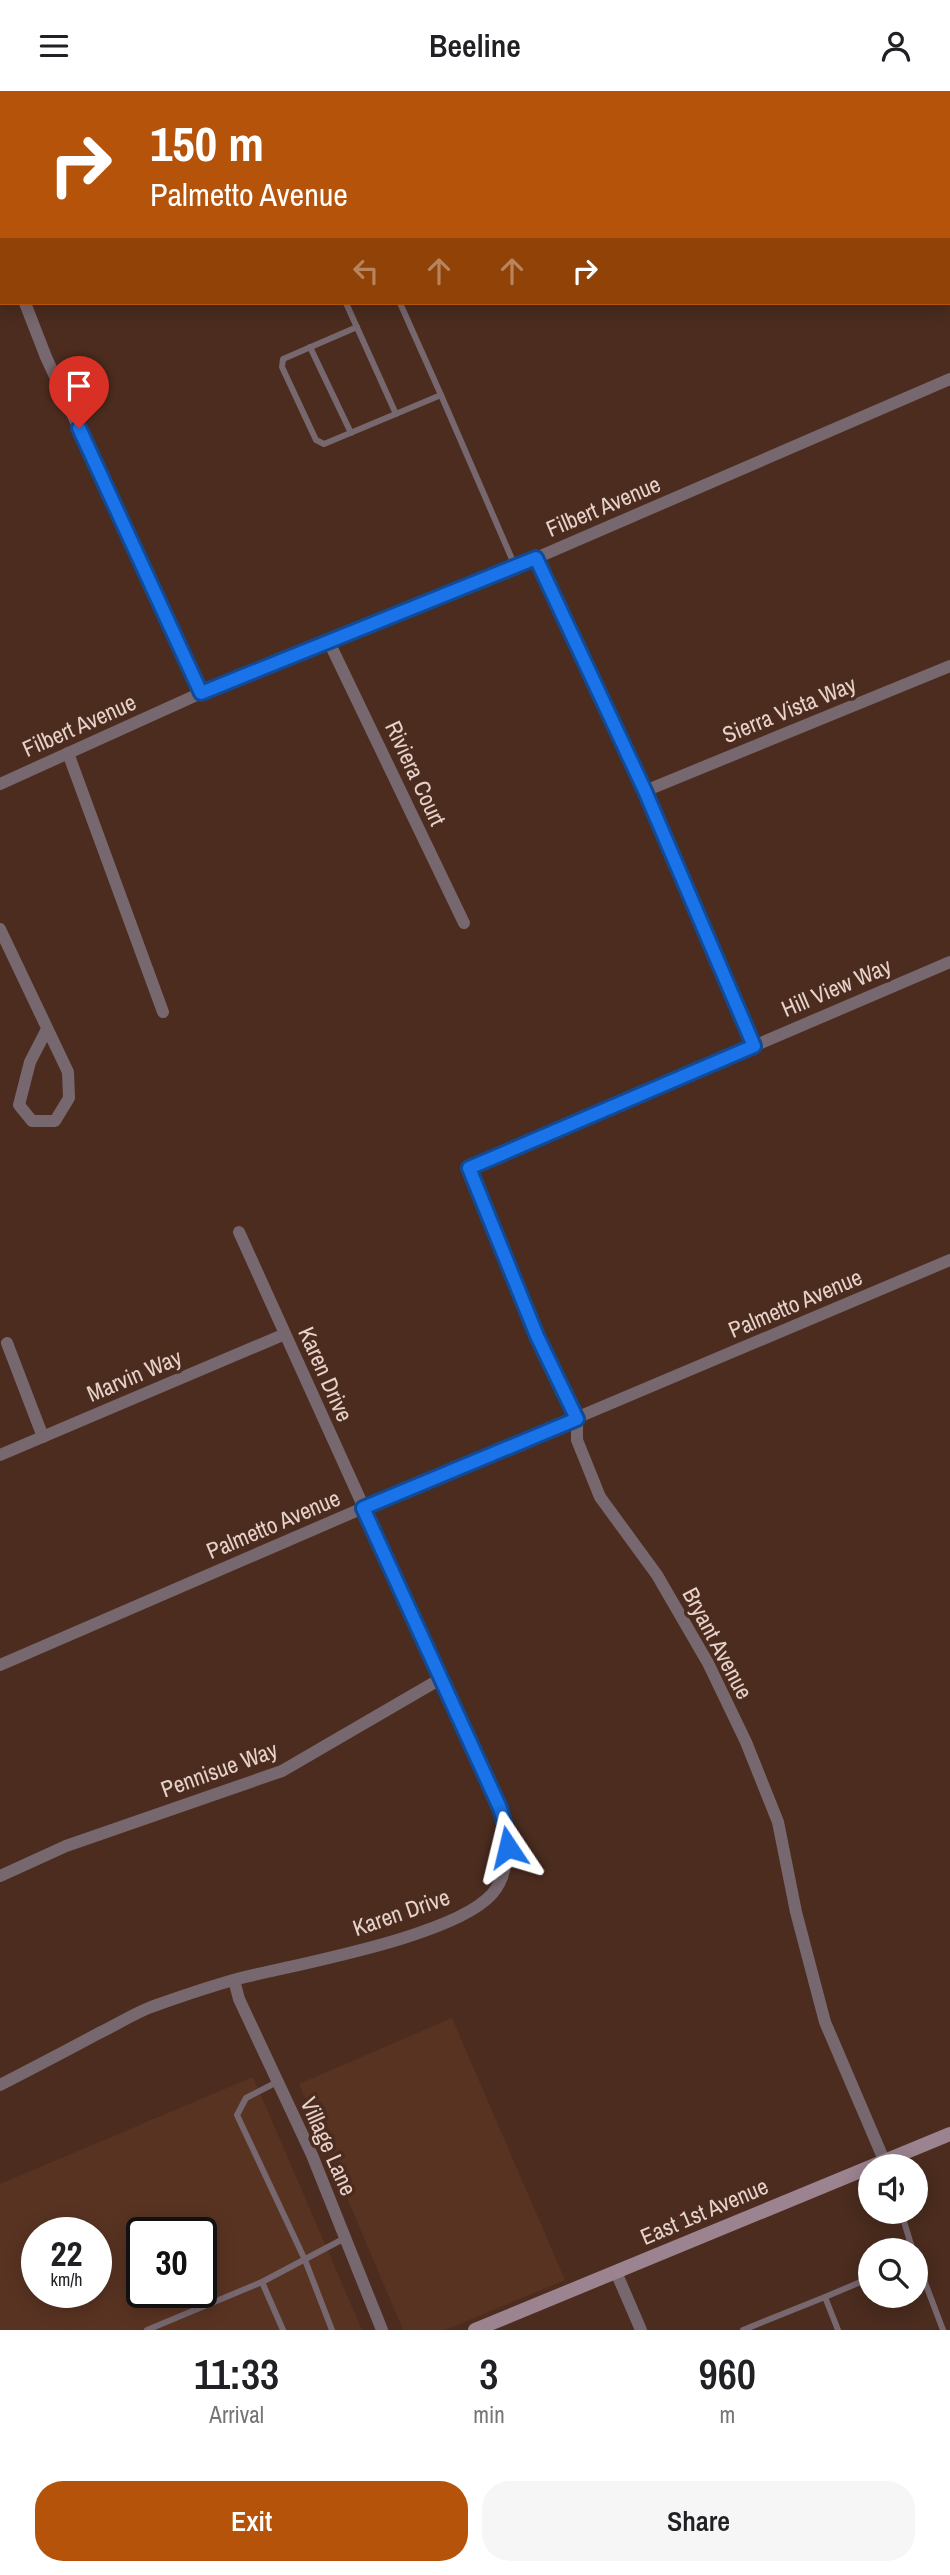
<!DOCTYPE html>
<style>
body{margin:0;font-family:"Archivo Narrow",sans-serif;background:#f6f6f6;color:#202124;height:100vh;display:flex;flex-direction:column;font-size:26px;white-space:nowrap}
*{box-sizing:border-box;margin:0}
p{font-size:23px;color:#757577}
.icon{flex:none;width:38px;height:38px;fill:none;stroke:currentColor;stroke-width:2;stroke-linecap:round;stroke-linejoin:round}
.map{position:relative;height:2239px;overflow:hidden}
.panel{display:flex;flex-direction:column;background:#fff;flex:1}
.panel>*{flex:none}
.guide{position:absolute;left:0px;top:0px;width:950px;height:214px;box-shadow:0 4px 18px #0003;background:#b45309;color:#fff;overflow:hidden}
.controls{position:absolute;left:858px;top:2063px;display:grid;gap:14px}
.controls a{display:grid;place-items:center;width:70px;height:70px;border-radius:50%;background:#fff;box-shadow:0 4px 18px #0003;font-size:35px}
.speed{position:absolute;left:21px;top:2126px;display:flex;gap:14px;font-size:35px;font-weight:700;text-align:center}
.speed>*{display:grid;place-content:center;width:91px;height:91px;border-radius:50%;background:#fff;box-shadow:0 4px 18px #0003;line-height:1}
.speed small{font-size:18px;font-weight:400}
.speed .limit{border:4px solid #111;border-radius:10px;background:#fff;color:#111}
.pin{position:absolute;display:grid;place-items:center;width:60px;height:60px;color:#fff;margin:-72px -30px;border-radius:50% 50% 50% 0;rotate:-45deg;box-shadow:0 0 7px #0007}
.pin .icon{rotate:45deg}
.me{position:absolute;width:77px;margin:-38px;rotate:350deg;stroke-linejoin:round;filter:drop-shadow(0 0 5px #0008)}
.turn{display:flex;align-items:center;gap:24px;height:147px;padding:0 35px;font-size:32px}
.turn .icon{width:91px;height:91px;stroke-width:2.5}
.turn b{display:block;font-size:49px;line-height:60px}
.lanes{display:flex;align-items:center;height:66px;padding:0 35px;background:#0003;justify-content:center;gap:35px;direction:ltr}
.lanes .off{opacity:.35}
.eta{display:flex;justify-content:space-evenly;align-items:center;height:119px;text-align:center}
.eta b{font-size:42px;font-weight:600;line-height:49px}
.cta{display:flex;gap:14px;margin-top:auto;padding:14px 35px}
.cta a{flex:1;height:80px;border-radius:28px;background:#b45309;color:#fff;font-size:28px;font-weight:600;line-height:80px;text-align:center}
.cta a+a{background:#f6f6f6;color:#202124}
header{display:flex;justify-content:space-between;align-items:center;height:91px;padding:0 35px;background:#fff;font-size:32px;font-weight:600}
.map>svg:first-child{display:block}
.built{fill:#593322;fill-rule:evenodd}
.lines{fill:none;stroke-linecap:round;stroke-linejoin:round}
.lane{stroke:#77676f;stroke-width:6}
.street{stroke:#77676f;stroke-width:12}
.secondary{stroke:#9b8390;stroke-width:14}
.route-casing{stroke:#114b97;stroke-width:18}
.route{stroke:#1a73e8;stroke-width:12}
.labels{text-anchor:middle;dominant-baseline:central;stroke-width:7;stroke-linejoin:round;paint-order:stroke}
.street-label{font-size:23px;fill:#e6d2ca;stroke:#4b2c1f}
</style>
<header><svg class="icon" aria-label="menu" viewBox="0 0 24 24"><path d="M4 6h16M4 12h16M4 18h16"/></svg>Beeline<svg class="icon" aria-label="person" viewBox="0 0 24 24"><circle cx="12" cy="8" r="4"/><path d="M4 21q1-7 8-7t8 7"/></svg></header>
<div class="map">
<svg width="950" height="2239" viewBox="0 0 950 2239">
<rect width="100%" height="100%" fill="#4b2c1f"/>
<g class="built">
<path d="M 452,1927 L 565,2189 L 445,2239 L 403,2239 L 299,1993 Z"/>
<path d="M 253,1986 L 362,2239 L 0,2239 L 0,2093 ZM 37,2142 L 96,2142 L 96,2202 L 37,2202 ZM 142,2142 L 201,2142 L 201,2202 L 142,2202 Z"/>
</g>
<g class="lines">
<g class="lane">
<path d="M 346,212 L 396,323"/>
<path d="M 357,236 L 283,268 L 282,276 L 316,349 L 324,353 L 441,304 L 400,212"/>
<path d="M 310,256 L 351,342"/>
<path d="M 441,304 L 515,475"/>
<path d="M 277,1991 L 246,2007 L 237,2024 L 305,2169 L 332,2239"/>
<path d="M 901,2121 L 913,2160"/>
<path d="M 915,2165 L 943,2239"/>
<path d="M 262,2191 L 283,2239"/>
<path d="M 147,2239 L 262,2191 L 345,2147"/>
<path d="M 743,2239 L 825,2206"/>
<path d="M 838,2239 L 825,2206 L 870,2187"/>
</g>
<g class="street">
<path d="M 637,0 L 638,2"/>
<path d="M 948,27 L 950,26"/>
<path d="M 0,146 L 2,151"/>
<path d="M 25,212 L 46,266 L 201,602"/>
<path d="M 536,467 L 645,700 L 754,955"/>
<path d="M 329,551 L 464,832"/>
<path d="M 68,662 L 163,921"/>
<path d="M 0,693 L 201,602 L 536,467 L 950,288"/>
<path d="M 645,700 L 950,575"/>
<path d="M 0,838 L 68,981 L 69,1007 L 55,1030 L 32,1030 L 19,1014 L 30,971 L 47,938"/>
<path d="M 7,1252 L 43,1346"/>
<path d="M 0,1364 L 285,1243"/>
<path d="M 0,1574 L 363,1417 L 950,1169"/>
<path d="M 0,1785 L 66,1755 L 282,1680 L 442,1587"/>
<path d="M 234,1889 L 239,1908 L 312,2064 L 382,2239"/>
<path d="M 0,1994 C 33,1977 66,1960 99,1942 C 116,1934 133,1923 151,1916 C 179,1906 208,1896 237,1888 C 296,1873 454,1846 492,1803 C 512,1780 508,1744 500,1717 L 239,1141"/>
<path d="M 884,2069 L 825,1931 L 796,1821 L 778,1731 L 746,1651 L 708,1572 L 657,1484 L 600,1406 L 577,1349 L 577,1328 L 537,1245 L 469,1077 L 950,871"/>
<path d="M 616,2181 L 641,2239"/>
</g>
<g class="secondary">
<path d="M 51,2 L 55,0"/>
<path d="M 0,12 L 2,12"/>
<path d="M 475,2239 L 950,2043"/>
</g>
</g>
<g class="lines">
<g class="route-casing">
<path id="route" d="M 79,337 L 201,602 L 536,467 L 645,700 L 754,955 L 469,1077 L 537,1245 L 577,1328 L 363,1417 L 500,1717 L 507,1742 L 508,1756"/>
</g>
<use href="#route" class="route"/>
</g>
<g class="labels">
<g class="street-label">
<text transform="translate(603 415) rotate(-23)">Filbert Avenue</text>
<text transform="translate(789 618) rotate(-22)">Sierra Vista Way</text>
<text transform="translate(79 634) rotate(-24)">Filbert Avenue</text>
<text transform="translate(416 682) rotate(65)">Riviera Court</text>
<text transform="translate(836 896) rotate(-23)">Hill View Way</text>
<text transform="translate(795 1212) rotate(-23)">Palmetto Avenue</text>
<text transform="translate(326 1283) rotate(66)">Karen Drive</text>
<text transform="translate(134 1284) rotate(-23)">Marvin Way</text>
<text transform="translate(273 1433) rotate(-23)">Palmetto Avenue</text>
<text transform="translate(718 1552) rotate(62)">Bryant Avenue</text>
<text transform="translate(219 1678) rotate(-20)">Pennisue Way</text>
<text transform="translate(401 1821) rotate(-19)">Karen Drive</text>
<text transform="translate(329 2055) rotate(66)">Village Lane</text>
<text transform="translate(704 2120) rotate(-23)">East 1st Avenue</text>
</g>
</g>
</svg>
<div class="controls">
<a><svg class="icon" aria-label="sound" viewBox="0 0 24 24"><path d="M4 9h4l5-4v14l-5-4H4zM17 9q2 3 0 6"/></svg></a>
<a><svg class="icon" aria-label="search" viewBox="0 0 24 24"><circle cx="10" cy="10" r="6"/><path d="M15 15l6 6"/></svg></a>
</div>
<div class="speed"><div>22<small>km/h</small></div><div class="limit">30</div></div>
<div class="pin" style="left:79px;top:337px;background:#d93025"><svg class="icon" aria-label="arrive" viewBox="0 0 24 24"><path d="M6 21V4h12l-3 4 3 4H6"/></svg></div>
<svg class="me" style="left:508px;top:1756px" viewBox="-20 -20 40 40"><path d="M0-17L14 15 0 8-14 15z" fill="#1a73e8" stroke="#fff" stroke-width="4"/></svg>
<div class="guide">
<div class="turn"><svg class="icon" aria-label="right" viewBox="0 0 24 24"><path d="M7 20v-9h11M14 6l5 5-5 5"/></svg><div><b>150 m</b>Palmetto Avenue</div></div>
<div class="lanes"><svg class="icon off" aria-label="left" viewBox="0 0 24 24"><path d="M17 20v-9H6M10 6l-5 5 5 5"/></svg><svg class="icon off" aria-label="ahead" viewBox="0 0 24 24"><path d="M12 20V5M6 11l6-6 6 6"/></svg><svg class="icon off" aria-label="ahead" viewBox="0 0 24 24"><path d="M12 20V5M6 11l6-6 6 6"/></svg><svg class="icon" aria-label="right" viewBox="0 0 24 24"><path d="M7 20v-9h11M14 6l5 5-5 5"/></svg></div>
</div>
</div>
<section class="panel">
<div class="eta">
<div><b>11:33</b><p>Arrival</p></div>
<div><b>3</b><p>min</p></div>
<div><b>960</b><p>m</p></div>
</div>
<div class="cta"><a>Exit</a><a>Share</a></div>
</section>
